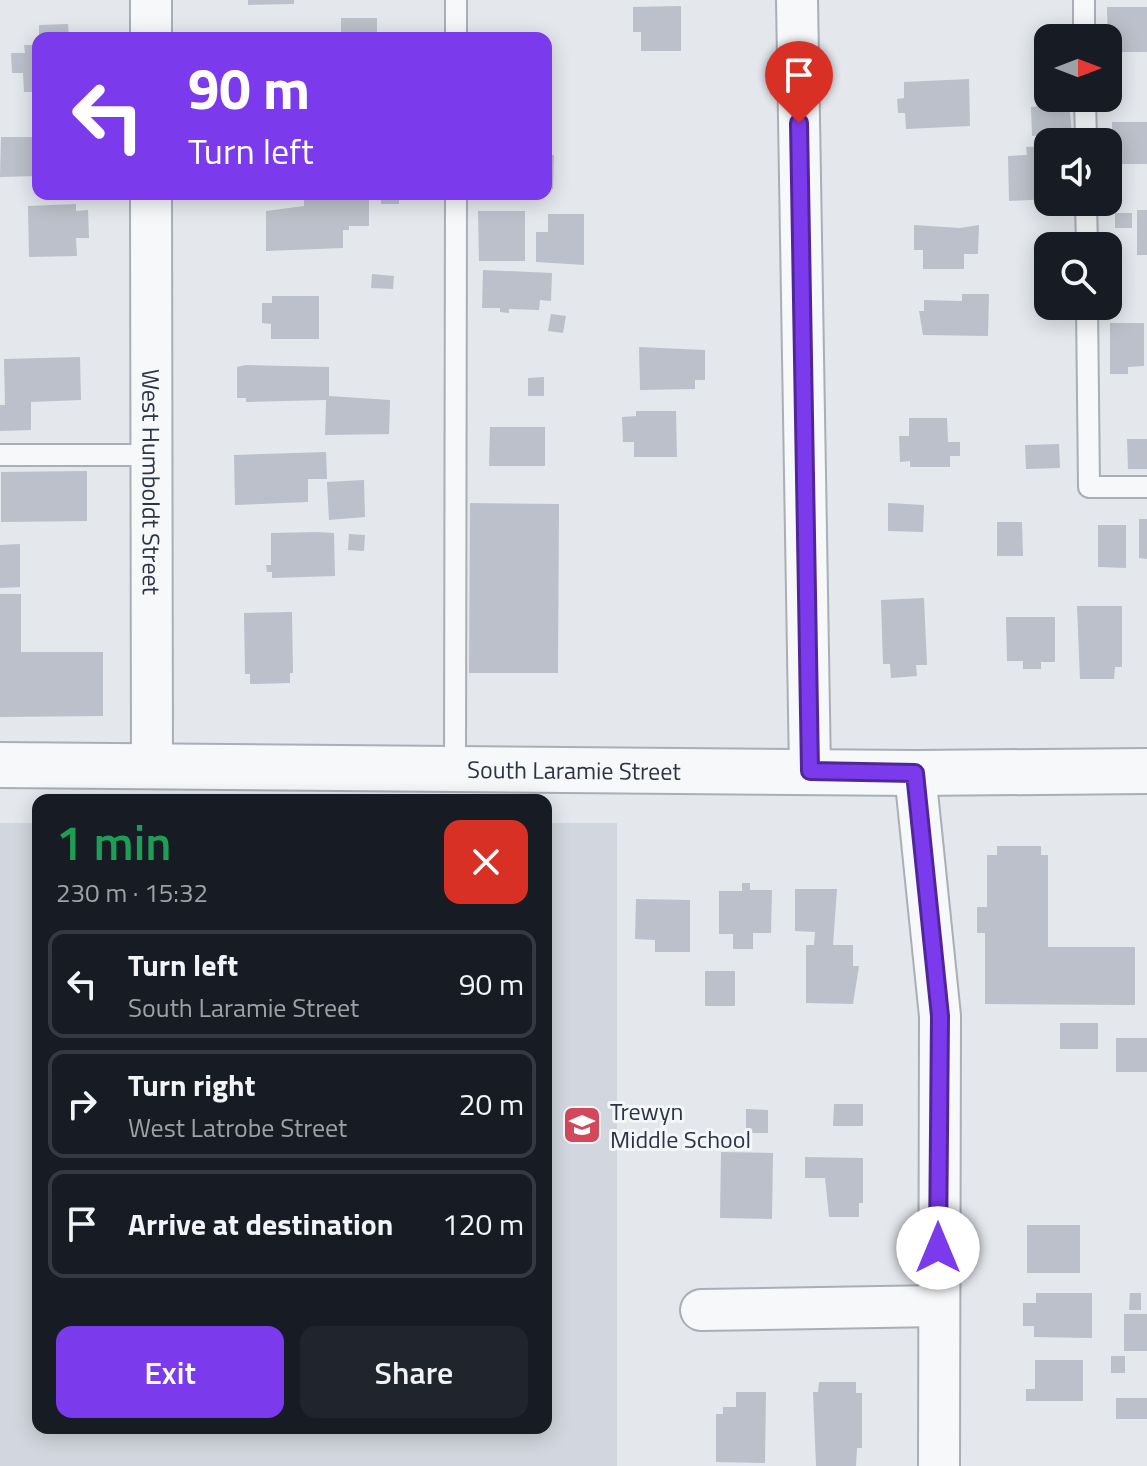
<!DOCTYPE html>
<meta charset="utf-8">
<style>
body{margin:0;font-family:"Titillium Web",sans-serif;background:#20242c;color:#f1f3f6;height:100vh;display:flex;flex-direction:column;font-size:30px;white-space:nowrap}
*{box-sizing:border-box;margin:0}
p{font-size:26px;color:#9ea1a6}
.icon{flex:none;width:44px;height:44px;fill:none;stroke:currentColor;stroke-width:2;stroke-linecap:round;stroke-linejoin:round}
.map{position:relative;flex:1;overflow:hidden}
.panel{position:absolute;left:32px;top:794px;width:520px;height:640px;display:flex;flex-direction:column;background:#171b24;border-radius:16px;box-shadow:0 4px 20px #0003}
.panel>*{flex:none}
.guide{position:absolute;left:32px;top:32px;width:520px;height:168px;border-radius:16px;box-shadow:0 4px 20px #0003;background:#7c3aed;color:#fff;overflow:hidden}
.needle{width:52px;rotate:90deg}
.controls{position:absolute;left:1034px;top:24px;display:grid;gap:16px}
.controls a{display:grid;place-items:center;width:88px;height:88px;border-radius:16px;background:#171b24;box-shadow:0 4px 20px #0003;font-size:40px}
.pin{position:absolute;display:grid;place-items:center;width:68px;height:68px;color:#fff;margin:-82px -34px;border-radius:50% 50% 50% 0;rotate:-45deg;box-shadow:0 0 8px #0007}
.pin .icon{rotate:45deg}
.me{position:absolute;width:88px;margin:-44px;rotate:0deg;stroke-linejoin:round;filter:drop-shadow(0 0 6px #0008)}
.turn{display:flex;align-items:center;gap:28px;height:168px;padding:0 24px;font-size:36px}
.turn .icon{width:104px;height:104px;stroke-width:2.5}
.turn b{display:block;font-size:56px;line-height:68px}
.round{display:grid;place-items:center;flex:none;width:84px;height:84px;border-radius:16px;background:#20242c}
.summary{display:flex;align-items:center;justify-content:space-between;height:136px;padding:0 24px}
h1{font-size:48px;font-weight:600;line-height:60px;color:#1e9e55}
.action{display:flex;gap:16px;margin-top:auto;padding:16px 24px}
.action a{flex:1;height:92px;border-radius:16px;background:#7c3aed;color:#fff;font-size:32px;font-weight:600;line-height:92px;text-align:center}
.action a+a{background:#20242c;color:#f1f3f6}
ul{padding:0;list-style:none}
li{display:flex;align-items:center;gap:24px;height:108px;margin:0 16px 12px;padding:0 8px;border:4px solid #363941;border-radius:16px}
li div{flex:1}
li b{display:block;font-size:30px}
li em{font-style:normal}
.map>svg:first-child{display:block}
.built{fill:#d2d6de}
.building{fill:#bbc0ca}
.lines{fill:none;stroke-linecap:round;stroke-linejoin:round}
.service-casing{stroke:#a9aeb7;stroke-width:24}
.minor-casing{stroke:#a9aeb7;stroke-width:44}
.tertiary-casing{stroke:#a9aeb7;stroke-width:48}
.service{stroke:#f7f8fa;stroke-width:20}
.minor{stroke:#f7f8fa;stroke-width:40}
.tertiary{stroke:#f7f8fa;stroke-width:44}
.route-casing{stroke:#51269a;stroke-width:20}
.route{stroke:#7c3aed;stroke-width:14}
.labels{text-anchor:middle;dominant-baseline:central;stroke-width:6;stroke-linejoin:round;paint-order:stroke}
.street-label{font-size:24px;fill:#2b3445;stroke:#f4f6f9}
.poi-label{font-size:24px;fill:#2b3445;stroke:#f4f6f9;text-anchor:start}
</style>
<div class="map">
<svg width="1147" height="1466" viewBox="0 0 1147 1466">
<rect width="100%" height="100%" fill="#e4e7ec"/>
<path class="built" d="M 0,823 L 38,823 L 38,1428 L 546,1428 L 546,823 L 617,823 L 617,1466 L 0,1466 Z"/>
<g class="building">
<path d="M 248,0 L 294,0 L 294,4 L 248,5 Z"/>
<path d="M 681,6 L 681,51 L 641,51 L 641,32 L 633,32 L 633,7 Z"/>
<path d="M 1107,7 L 1147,7 L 1147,52 L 1108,52 Z"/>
<rect x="341" y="18" width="36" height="20"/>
<path d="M 68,24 L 69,36 L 39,37 L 39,25 Z"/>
<path d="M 24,45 L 38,45 L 38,92 L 24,92 L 23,73 L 12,73 L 11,53 L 25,53 Z"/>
<path d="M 969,79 L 970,126 L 906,129 L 905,113 L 898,113 L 897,99 L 904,98 L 904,82 Z"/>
<path d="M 1069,103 L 1072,133 L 1032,136 L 1031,107 Z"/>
<path d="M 1112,122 L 1147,122 L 1147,164 L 1113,164 Z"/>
<path d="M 1,137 L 38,137 L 38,176 L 0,177 Z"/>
<path d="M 1048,146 L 1048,199 L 1009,201 L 1008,156 L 1027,155 L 1026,147 Z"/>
<path d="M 546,155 L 554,155 L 553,189 L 546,188 Z"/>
<path d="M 304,194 L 369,194 L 369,226 L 349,226 L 349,230 L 343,230 L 343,248 L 266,251 L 266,211 L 304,206 Z"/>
<rect x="381" y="194" width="18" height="10"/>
<rect x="486" y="194" width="27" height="6"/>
<path d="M 76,204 L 76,211 L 88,210 L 89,238 L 76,238 L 77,256 L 29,257 L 28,206 Z"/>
<rect x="1137" y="210" width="10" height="45"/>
<path d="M 478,211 L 525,211 L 525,261 L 479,261 Z"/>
<rect x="1115" y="213" width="17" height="15"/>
<path d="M 548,214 L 584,214 L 584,265 L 536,262 L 536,232 L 548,232 Z"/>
<path d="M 914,225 L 960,228 L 979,225 L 978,254 L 964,254 L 964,269 L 923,269 L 923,250 L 914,250 Z"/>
<path d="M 483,270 L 552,273 L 551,301 L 540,300 L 539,310 L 509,309 L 509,313 L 500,312 L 500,308 L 482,308 Z"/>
<path d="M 372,274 L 394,276 L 393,289 L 371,288 Z"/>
<path d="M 962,294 L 989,294 L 988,336 L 923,335 L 919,311 L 924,311 L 924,300 L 962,301 Z"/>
<path d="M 272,296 L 319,296 L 319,339 L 271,339 L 271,324 L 262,323 L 262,303 L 272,303 Z"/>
<path d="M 551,314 L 566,316 L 563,333 L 548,331 Z"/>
<path d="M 1110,323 L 1144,323 L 1144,366 L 1128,367 L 1128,374 L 1110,374 Z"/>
<path d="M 639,347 L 705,350 L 705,380 L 695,380 L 695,389 L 640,390 Z"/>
<path d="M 80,357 L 81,400 L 31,402 L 31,430 L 0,431 L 0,405 L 5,405 L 4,359 Z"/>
<path d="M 246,365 L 329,367 L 329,396 L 390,400 L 389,434 L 325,435 L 326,400 L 246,402 L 246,398 L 237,398 L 237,367 Z"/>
<path d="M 544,377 L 544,396 L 528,396 L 528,378 Z"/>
<path d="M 636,411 L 676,411 L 677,457 L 634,457 L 634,442 L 623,442 L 622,417 L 636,416 Z"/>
<path d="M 909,418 L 947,418 L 948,442 L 960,442 L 960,456 L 950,456 L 950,467 L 910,467 L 910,461 L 900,462 L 899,436 L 909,436 Z"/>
<path d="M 490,427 L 545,427 L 545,466 L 489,466 Z"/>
<path d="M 1127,439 L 1147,439 L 1147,469 L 1128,469 Z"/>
<path d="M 1059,444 L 1060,468 L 1026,469 L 1025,445 Z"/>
<path d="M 326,452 L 327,479 L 308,479 L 308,502 L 235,505 L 234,455 Z"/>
<path d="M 87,471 L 87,521 L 1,522 L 1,472 Z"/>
<path d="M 364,480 L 365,517 L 329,520 L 327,482 Z"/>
<path d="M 470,503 L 559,504 L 558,673 L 469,673 Z"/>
<path d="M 888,503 L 924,505 L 923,532 L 888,531 Z"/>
<path d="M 1139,519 L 1147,519 L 1147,559 L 1139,558 Z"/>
<path d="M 997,522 L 1022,522 L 1023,556 L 997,556 Z"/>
<path d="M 1098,525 L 1126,525 L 1126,568 L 1098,567 Z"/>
<path d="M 317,532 L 334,533 L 335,576 L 272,578 L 272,572 L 267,572 L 266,565 L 271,565 L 271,533 Z"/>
<path d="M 349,534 L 365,535 L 364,551 L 348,550 Z"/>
<path d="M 20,544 L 20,587 L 0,588 L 0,545 Z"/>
<path d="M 0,594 L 21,594 L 21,652 L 103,652 L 103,716 L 0,717 Z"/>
<path d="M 924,598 L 927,665 L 916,665 L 917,676 L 891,678 L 890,664 L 883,664 L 881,600 Z"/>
<path d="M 1077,606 L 1122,606 L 1122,667 L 1115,667 L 1114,679 L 1080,679 Z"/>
<path d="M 292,612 L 293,673 L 290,673 L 290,683 L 250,684 L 250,674 L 245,674 L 244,613 Z"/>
<path d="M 1006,617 L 1055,617 L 1055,662 L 1041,662 L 1041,669 L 1023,669 L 1023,661 L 1007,661 Z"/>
<path d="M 997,846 L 1041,846 L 1041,855 L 1048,855 L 1048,947 L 1135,947 L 1135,1005 L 985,1004 L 985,933 L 977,933 L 977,907 L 987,907 L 987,855 L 997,855 Z"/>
<path d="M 742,883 L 750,883 L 750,890 L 772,890 L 771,933 L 753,933 L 753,949 L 733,949 L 733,934 L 719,934 L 719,891 L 742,891 Z"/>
<path d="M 795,889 L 837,889 L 833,945 L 853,945 L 853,966 L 859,966 L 853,1004 L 806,1003 L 806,945 L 814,945 L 815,932 L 795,931 Z"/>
<path d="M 636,899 L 690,900 L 690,952 L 655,952 L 655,940 L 635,939 Z"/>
<rect x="705" y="971" width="30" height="35"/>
<rect x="1060" y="1023" width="38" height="26"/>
<rect x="1116" y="1038" width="31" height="34"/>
<path d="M 834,1104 L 863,1104 L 863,1126 L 833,1126 Z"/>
<path d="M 746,1109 L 768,1110 L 768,1133 L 746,1133 Z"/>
<path d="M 721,1152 L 773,1153 L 772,1219 L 720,1218 Z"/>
<path d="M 805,1157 L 863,1158 L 863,1203 L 859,1203 L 859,1217 L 829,1217 L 825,1178 L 805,1178 Z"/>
<rect x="1027" y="1225" width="53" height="48"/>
<path d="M 1036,1293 L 1092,1293 L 1092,1338 L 1034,1337 L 1034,1326 L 1023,1326 L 1023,1303 L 1036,1303 Z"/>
<path d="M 1130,1293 L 1141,1293 L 1141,1310 L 1129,1310 Z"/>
<rect x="1124" y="1314" width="23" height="37"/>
<rect x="1111" y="1356" width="14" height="17"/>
<path d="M 1035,1360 L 1083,1360 L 1083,1401 L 1026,1401 L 1026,1389 L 1035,1389 Z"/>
<path d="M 819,1382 L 856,1382 L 856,1393 L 862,1393 L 862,1448 L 857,1448 L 856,1466 L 816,1466 L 813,1392 L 818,1392 Z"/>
<path d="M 736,1392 L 766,1392 L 765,1463 L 716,1462 L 716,1414 L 723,1414 L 723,1407 L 736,1407 Z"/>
<rect x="1116" y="1398" width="31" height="21"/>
</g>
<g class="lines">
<g class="service-casing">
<g id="service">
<path d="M 1084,0 L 1084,38"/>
<path d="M 456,38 L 456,0"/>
<path d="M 1085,98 L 1086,142"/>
<path d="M 1086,202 L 1087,246"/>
<path d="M 1087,306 L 1089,487 L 1147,487"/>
<path d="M 0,455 L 151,455"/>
<path d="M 455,769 L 456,194"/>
</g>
</g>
<g class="minor-casing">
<g id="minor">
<path d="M 151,0 L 151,38"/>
<path d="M 797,0 L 810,771"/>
<path id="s1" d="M 151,194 L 152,768"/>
<path d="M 915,773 L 940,1016 L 939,1466"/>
<path d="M 701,1310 L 938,1306"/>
</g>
</g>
<g class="tertiary-casing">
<g id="tertiary">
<path id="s2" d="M 0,765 L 915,773 L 1147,771"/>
</g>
</g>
<use href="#service" class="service"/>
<use href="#minor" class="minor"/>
<use href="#tertiary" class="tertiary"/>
</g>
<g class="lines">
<g class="route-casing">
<path id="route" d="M 799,123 L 810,771 L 915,773 L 940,1016 L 938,1248"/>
</g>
<use href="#route" class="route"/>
</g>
<defs>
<g id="school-square" transform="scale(2)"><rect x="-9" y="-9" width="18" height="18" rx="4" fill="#d1495b" stroke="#f4f6f9"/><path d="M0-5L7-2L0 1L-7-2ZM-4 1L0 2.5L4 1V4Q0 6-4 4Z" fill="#fff"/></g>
</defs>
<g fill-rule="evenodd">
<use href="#school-square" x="582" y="1125"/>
</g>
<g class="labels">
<g class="street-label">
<text stroke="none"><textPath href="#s1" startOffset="288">West Humboldt Street</textPath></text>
<text stroke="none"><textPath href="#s2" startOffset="574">South Laramie Street</textPath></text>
</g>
<g class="poi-label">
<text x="610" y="1111">Trewyn<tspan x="610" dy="28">Middle School</tspan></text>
</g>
</g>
</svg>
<div class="controls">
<a><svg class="needle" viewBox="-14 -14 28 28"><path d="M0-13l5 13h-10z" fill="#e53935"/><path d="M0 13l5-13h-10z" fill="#9ea1a6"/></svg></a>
<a><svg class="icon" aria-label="sound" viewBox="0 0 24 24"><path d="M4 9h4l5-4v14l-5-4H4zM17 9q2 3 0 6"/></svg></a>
<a><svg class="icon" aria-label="search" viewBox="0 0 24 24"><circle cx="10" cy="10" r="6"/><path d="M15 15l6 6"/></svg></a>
</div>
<div class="pin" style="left:799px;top:123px;background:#d93025"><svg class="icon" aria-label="arrive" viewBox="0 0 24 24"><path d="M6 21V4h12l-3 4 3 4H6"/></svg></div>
<svg class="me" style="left:938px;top:1248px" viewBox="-20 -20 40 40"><circle r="19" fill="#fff"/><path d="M0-13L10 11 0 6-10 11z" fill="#7c3aed"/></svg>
<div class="guide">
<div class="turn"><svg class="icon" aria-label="left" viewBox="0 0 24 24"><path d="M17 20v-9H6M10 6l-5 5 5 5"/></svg><div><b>90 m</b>Turn left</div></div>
</div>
<section class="panel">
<div class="summary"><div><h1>1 min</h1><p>230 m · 15:32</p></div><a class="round" style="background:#d93025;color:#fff"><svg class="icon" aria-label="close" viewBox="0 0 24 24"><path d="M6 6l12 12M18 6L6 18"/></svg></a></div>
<ul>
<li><svg class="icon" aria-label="left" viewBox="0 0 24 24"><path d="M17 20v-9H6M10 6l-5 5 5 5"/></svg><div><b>Turn left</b><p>South Laramie Street</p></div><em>90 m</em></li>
<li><svg class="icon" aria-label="right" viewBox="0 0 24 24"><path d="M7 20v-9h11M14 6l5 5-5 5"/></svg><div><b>Turn right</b><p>West Latrobe Street</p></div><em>20 m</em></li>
<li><svg class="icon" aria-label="arrive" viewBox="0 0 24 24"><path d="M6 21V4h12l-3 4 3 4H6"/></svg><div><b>Arrive at destination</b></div><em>120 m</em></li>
</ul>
<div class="action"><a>Exit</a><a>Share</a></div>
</section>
</div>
